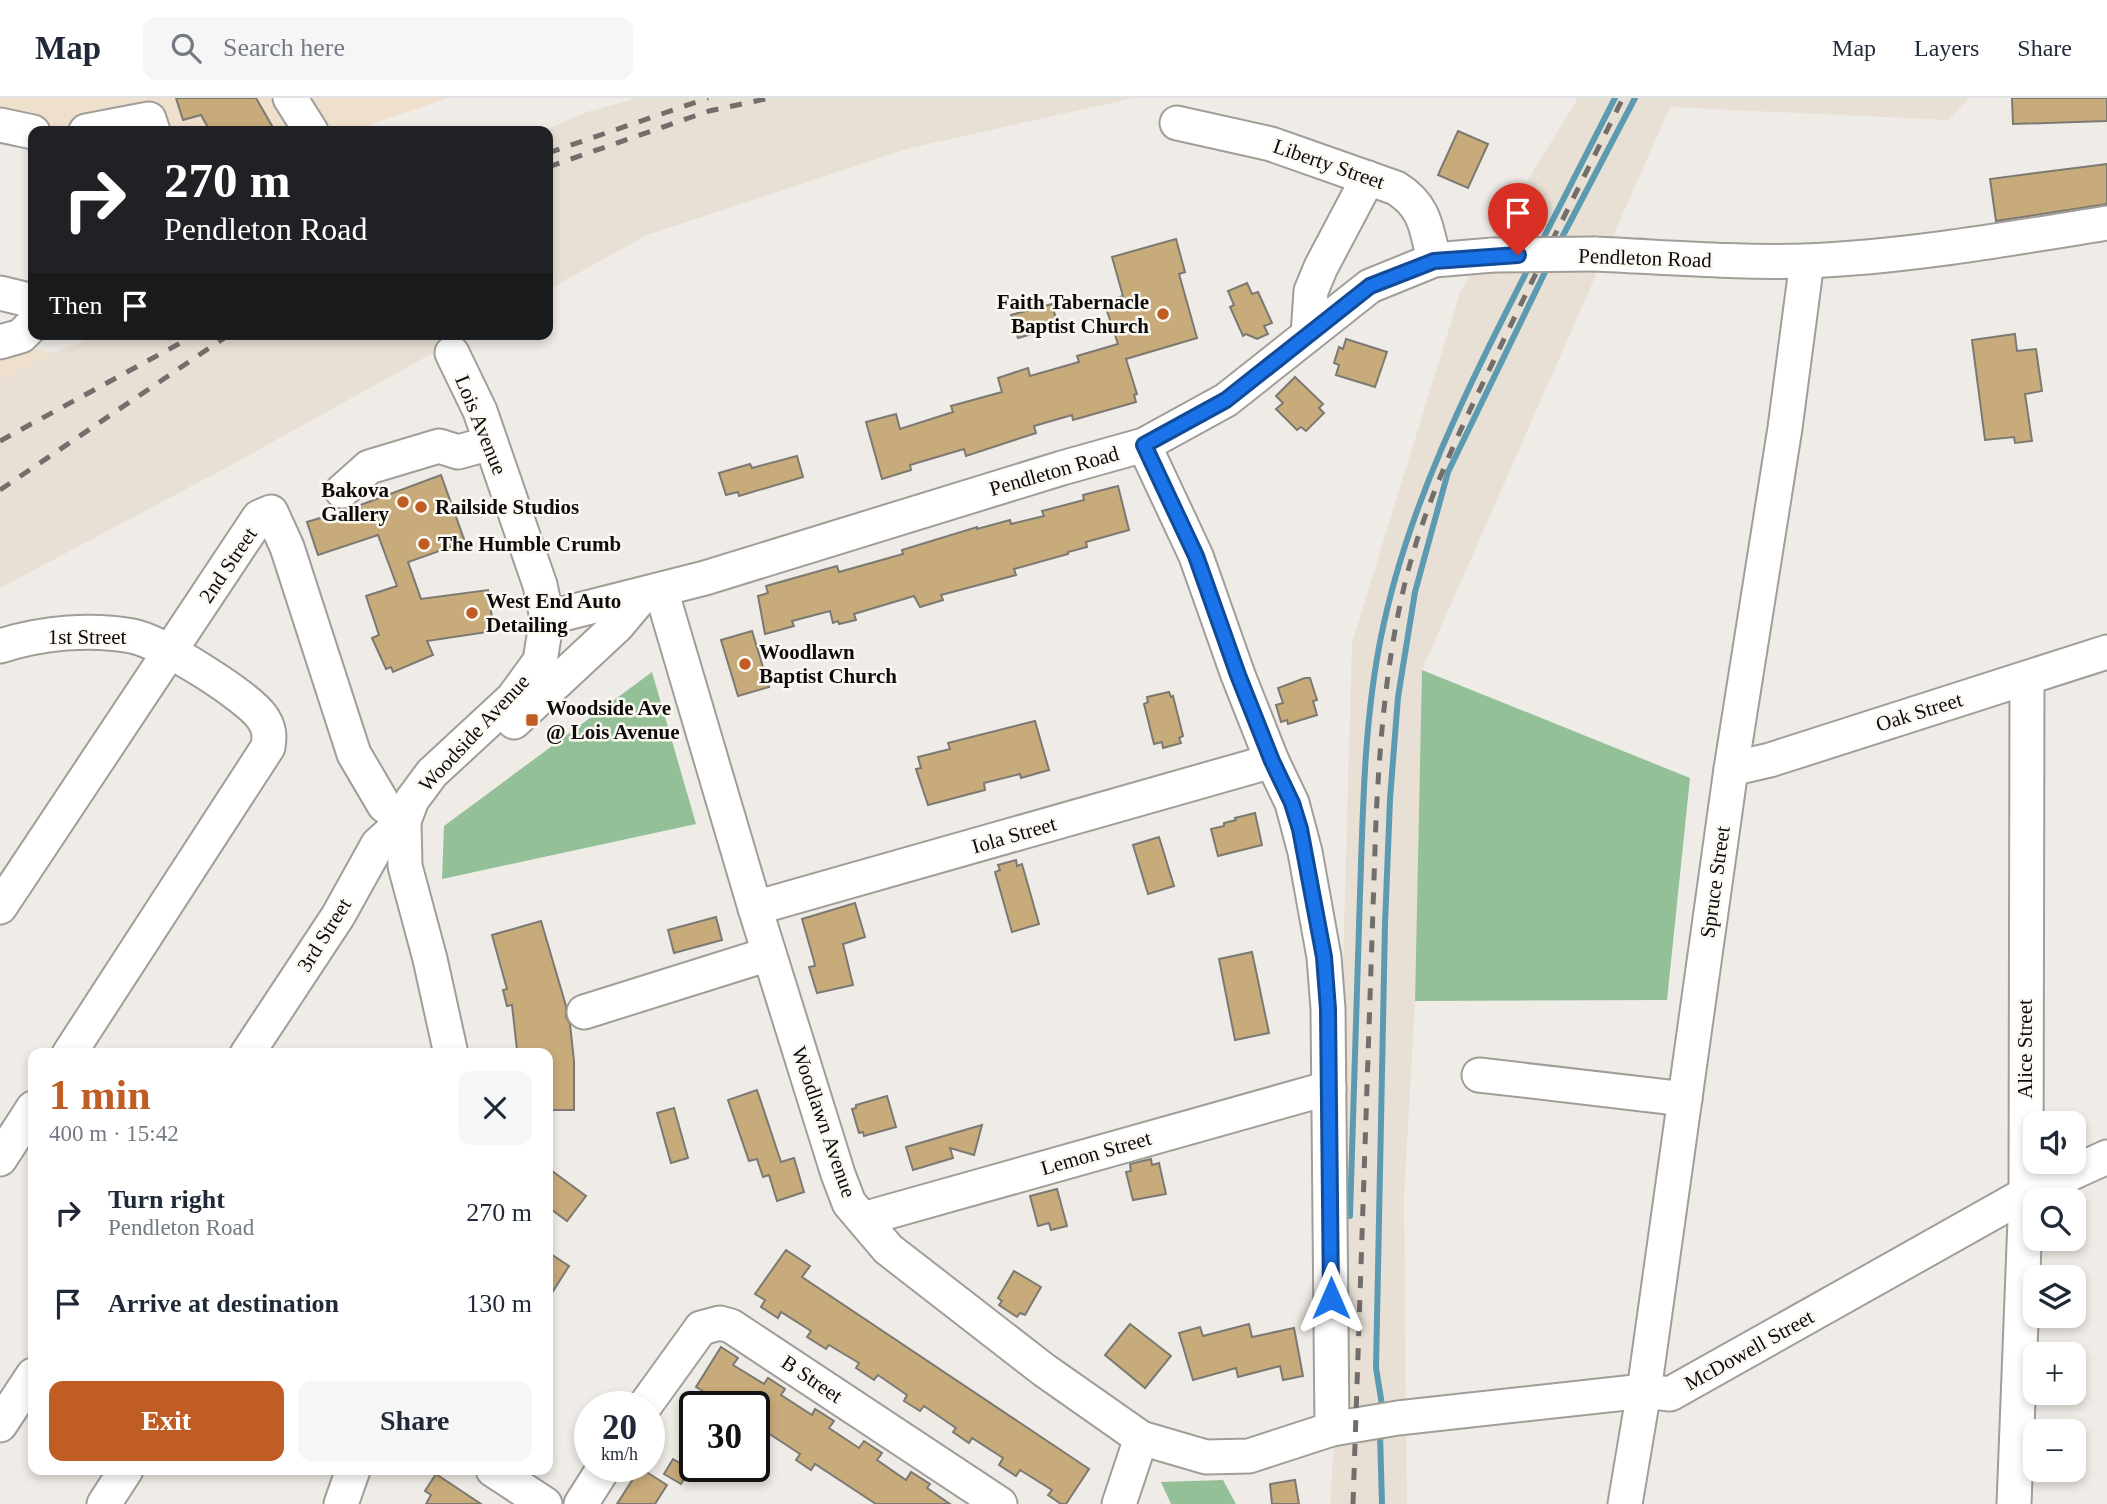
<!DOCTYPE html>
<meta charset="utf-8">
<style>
body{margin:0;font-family:"Times New Roman",serif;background:#f6f6f7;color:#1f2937;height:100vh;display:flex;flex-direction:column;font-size:26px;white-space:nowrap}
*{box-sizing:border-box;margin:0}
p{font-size:23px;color:#747a83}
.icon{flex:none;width:38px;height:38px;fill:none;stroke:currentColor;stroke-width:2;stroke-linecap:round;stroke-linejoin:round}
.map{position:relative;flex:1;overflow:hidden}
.side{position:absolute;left:28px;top:950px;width:525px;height:427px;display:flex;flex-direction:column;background:#fff;border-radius:14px;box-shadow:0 4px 10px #0003}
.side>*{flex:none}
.top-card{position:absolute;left:28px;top:28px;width:525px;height:214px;border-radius:14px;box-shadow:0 4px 10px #0003;background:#202124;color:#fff;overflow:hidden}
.buttons{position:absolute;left:2023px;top:1013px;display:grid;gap:14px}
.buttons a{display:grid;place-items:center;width:63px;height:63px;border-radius:14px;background:#fff;box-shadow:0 4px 10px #0003;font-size:35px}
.speed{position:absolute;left:574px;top:1293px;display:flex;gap:14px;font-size:35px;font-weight:700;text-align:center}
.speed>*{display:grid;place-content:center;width:91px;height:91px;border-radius:50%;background:#fff;box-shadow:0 4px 10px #0003;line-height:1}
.speed small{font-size:18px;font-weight:400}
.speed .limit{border:4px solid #111;border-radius:10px;background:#fff;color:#111}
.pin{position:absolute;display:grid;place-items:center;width:60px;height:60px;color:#fff;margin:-72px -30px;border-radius:50% 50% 50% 0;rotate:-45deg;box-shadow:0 0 7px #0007}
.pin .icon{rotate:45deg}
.me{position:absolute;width:77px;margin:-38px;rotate:0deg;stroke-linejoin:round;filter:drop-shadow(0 0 5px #0008)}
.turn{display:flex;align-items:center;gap:24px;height:147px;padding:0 21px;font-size:32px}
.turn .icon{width:91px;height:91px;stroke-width:2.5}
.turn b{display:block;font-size:49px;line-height:60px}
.then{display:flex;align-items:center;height:66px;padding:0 21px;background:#0003;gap:14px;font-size:26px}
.round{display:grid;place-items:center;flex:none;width:74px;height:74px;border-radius:14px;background:#f6f6f7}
.headline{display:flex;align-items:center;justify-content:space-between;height:119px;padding:0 21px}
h1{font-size:42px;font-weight:700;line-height:52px;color:#c05d25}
.action{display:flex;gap:14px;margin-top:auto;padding:14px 21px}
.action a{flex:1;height:80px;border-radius:14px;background:#c05d25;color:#fff;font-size:28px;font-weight:700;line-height:80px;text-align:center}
.action a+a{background:#f6f6f7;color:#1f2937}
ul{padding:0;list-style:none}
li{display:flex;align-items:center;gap:21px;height:91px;padding:0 21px}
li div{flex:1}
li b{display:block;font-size:26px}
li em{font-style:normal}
header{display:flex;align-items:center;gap:42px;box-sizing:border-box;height:98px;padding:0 35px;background:#fff;border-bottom:2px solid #e0e1e3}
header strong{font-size:33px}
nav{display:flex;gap:38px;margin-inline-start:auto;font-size:24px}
.search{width:490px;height:63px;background:#f6f6f7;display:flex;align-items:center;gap:18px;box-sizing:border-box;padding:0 24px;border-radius:14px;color:#747a83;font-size:26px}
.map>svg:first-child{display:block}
.commercial{fill:#efdfcd}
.built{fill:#e8e0d4}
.forest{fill:#94c097}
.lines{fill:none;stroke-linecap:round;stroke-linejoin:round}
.stream{stroke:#5b9ab1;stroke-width:6}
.building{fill:#c8ab7a;stroke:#7c7973;stroke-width:2}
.minor-casing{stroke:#a19e98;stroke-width:37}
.minor{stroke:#fff;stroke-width:33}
.rail{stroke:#716e6b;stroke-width:5;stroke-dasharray:12 12;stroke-linecap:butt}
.minor-bridge-casing{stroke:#a19e98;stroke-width:37;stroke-linecap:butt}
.minor-bridge{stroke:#fff;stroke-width:33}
.route-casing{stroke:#114b97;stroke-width:18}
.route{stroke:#1a73e8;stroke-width:12}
.poi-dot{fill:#c05d25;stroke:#fcf9f3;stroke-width:2.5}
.labels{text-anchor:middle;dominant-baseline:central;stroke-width:5;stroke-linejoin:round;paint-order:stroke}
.street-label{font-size:21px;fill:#0e0c0b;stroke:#fcf9f3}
.poi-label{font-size:21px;font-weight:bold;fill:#0e0c0b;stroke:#fcf9f3;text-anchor:start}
</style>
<header>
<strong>Map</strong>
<div class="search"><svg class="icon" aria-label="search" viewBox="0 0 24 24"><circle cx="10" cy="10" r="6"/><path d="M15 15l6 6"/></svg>Search here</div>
<nav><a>Map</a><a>Layers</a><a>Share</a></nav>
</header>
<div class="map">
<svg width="2107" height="1406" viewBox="0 0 2107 1406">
<rect width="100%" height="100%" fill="#efebe6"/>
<g class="commercial">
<path d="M 0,0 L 448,0 L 351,33 L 83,33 L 0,19 Z"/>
<path d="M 0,242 L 51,255 L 0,284 Z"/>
</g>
<g class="built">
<path d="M 637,0 L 1134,0 L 910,50 L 647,137 L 548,192 L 548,33 L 543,33 L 587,14 Z"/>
<path d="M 1578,0 L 1969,0 L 1949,22 L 1670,9 L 1422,572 L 1415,903 L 1404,1099 L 1407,1406 L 1330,1406 L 1337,1297 L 1342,902 L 1352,545 L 1461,192 Z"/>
<path d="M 105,236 L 467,236 L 222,372 L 0,490 L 0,284 L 51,255 Z"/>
</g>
<g class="forest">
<path d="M 1422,572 L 1690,680 L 1667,902 L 1415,903 Z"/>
<path d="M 652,574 L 696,726 L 442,781 L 444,728 Z"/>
<path d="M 1223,1382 L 1236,1406 L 1171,1406 L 1161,1384 Z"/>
</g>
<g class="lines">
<g class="stream">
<path d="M 1541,145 L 1615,0"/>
<path d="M 1558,147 L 1635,0"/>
<path d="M 1350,1118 C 1353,1011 1356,904 1360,796 C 1363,710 1364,623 1381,539 C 1407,408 1470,285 1530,167"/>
<path d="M 1382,1307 L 1376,1270 L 1385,826 L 1390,701 L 1398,599 L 1415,494 L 1448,374 L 1549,166"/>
<path d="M 1380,1335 L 1382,1406"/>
</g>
</g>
<g class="building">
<path d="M 176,0 L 256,0 L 275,33 L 210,33 L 201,17 L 183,22 Z"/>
<path d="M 2012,0 L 2107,0 L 2107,23 L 2013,26 Z"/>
<path d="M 1458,33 L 1488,46 L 1468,90 L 1438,77 Z"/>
<path d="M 2107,66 L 2107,106 L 1996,123 L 1990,81 Z"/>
<path d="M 1176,141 L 1185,174 L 1179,176 L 1197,240 L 1126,261 L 1137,296 L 1134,297 L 1136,304 L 1073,322 L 1072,317 L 1034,328 L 1036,335 L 966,358 L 964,351 L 910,367 L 911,372 L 882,381 L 866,324 L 896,316 L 900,331 L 953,314 L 951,308 L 1002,294 L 998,280 L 1028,270 L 1030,278 L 1079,264 L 1077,258 L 1118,246 L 1104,204 L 1123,198 L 1112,159 Z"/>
<path d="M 1247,185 L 1252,196 L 1258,194 L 1272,225 L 1264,228 L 1268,236 L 1257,241 L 1246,236 L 1243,238 L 1230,209 L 1234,207 L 1228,193 Z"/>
<path d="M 1052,206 L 1057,225 L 1038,230 L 1039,234 L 1018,240 L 1011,217 Z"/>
<path d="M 2015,236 L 2017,253 L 2036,251 L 2042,293 L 2025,296 L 2032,343 L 2015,345 L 2014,339 L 1985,342 L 1972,242 Z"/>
<path d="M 1346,241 L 1387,254 L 1375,289 L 1336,277 L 1339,267 L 1334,265 L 1339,249 L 1343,251 Z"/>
<path d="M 1295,279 L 1323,306 L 1319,310 L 1324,315 L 1306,333 L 1301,329 L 1297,332 L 1276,311 L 1283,305 L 1276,298 Z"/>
<path d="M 797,358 L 803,379 L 739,398 L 738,394 L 726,397 L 719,375 L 750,366 L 752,370 Z"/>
<path d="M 441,377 L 465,444 L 408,464 L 421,501 L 488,492 L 494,533 L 427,543 L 433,557 L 393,574 L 391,569 L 386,571 L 372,540 L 379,537 L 366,498 L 397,488 L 378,437 L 318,457 L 307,424 L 347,412 Z"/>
<path d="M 1118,388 L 1129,432 L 1086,444 L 1087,449 L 1068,454 L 1068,456 L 1014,471 L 1016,477 L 941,497 L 943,502 L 920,509 L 914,498 L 854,516 L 856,522 L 839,526 L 838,523 L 833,525 L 830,513 L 792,523 L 794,528 L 765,536 L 758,498 L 768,495 L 766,488 L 837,468 L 839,474 L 903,456 L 902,452 L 977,429 L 977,431 L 1010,422 L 1011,426 L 1044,418 L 1042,413 L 1084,402 L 1083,397 Z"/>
<path d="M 752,533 L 769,589 L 738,598 L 721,542 Z"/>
<path d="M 1305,580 L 1310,580 L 1317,602 L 1313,603 L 1317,617 L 1288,626 L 1287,622 L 1281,624 L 1276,607 L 1283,605 L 1278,590 Z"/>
<path d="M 1169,594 L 1171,599 L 1173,598 L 1183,638 L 1179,640 L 1181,645 L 1163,650 L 1162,644 L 1154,646 L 1144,606 L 1148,604 L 1147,599 Z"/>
<path d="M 1035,623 L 1049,672 L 1021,680 L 1020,676 L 984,685 L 985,692 L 928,707 L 916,671 L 921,670 L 918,659 L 950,651 L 948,645 Z"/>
<path d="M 1255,715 L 1262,747 L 1218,758 L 1211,731 L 1224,728 L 1224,725 L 1236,722 L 1235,720 Z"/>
<path d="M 1159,739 L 1174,788 L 1148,796 L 1133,747 Z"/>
<path d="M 1016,762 L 1017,768 L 1022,766 L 1039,826 L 1012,834 L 995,774 L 1000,772 L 998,767 Z"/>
<path d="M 855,805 L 865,839 L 843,846 L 853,887 L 817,895 L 809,869 L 815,868 L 814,863 L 802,821 Z"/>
<path d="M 716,819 L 722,842 L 674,855 L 668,832 Z"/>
<path d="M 541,823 L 566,908 L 566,919 L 570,926 L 574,963 L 574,1012 L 548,1012 L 548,956 L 522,956 L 522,951 L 517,952 L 512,907 L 507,908 L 503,892 L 507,891 L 492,837 Z"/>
<path d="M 1252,854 L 1269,935 L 1235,942 L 1219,861 Z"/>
<path d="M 757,992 L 781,1064 L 794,1060 L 804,1094 L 777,1103 L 769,1077 L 763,1079 L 757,1061 L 749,1063 L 728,1002 Z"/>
<path d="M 887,998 L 896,1029 L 864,1038 L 863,1034 L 859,1035 L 852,1011 L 856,1010 L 856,1007 Z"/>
<path d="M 674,1010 L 688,1060 L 671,1065 L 657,1015 Z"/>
<path d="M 982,1027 L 974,1057 L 950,1050 L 953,1060 L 913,1072 L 906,1049 Z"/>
<path d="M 1151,1061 L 1152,1067 L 1159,1065 L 1166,1096 L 1133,1102 L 1126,1074 L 1131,1073 L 1130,1066 Z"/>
<path d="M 548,1070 L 586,1098 L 567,1123 L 548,1109 Z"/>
<path d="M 1057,1091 L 1067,1128 L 1051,1132 L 1049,1125 L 1038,1128 L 1030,1098 Z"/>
<path d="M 786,1152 L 810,1168 L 802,1179 L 1089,1371 L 1066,1406 L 1061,1406 L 1048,1397 L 1052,1392 L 1020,1372 L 1016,1378 L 999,1367 L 1003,1360 L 972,1340 L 969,1345 L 953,1334 L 956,1330 L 924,1308 L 920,1313 L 904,1303 L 907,1297 L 878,1277 L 874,1282 L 856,1270 L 859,1265 L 829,1247 L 826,1251 L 807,1239 L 811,1233 L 781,1214 L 778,1220 L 761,1209 L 765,1202 L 755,1196 Z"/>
<path d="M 548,1154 L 569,1168 L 548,1201 Z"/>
<path d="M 1014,1173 L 1041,1189 L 1025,1217 L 1020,1215 L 1017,1219 L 999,1207 L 1002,1203 L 998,1200 Z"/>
<path d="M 1130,1226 L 1171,1258 L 1145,1290 L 1105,1257 Z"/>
<path d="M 1249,1226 L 1252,1239 L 1294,1230 L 1303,1278 L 1283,1282 L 1280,1268 L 1238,1279 L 1236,1270 L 1193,1282 L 1179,1235 L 1200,1229 L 1203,1238 Z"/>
<path d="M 721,1249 L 738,1260 L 733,1267 L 764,1286 L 768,1280 L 785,1291 L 781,1297 L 812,1317 L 815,1311 L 834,1323 L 829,1330 L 859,1350 L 864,1343 L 882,1355 L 877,1362 L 906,1382 L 911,1374 L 930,1386 L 927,1390 L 950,1406 L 876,1406 L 815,1366 L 811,1372 L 796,1362 L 800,1356 L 768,1335 L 754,1355 L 754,1309 L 729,1309 L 696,1289 Z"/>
<path d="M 673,1361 L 690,1371 L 681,1386 L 664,1376 Z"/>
<path d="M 640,1370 L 667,1387 L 655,1406 L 617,1406 Z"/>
<path d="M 436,1376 L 481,1406 L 426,1406 L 431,1397 L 425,1393 Z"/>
<path d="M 1295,1382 L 1299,1406 L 1272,1406 L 1270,1386 Z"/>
</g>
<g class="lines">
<g class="minor-casing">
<g id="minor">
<path d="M 290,0 L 311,33"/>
<path d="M 1177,25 L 1271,46 L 1396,90 C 1426,109 1426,130 1434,162"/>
<path d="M 0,27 L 33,34"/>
<path d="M 86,33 L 149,21 L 153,33"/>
<path d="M 1594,156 C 1664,159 1735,165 1806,163 C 1907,159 2008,141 2107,125"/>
<path d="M 0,195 L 33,203"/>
<path d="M 1308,237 L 1311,193 L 1321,169 L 1368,80"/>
<path d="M 0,244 L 21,238 L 33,226"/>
<path d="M 1144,347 L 1196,458 L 1238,577 L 1272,663 L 1292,705 L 1305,754 L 1324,859 L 1328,911 L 1332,1331"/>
<path d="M 342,393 L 369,369 L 439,348 L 458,354 L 491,345"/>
<path d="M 661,492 L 755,810 L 838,1076 L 849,1105 L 888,1151 L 1044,1272 L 1141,1340 L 1206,1359 L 1249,1358 L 1332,1331 L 1398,1320 L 1644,1293 L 1670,1296 L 2026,1096 L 2107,1059"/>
<path d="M 547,520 L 705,480 L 1062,370 L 1144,347 L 1226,302 L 1370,188 L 1434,162 L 1493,157"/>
<path d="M 0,548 C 41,535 90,530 132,538 C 160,543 246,597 262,619 C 269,629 270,637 268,649 L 69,956"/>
<path d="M 514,624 L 617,528 L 643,497"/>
<path d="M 1731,671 L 1770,662 L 2107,554"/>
<path d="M 0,809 L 259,419 L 271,414 L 287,449 L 354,656 L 384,707 L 404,723 L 378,746 L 338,818 L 247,956"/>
<path d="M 755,810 L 1272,663"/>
<path d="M 584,914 L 769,856"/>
<path d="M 451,956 L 430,861 L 405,768 L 404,723 L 412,702 L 432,675 L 513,600 L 540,563 L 547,520 L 540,487 L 480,313 L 452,255"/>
<path d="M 1479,977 L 1685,1001"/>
<path d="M 0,1061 L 33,1010"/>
<path d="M 863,1121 L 1329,990"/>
<path d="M 644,1309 L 701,1230 L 720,1225 L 731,1228 L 1000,1406"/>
<path d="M 0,1327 L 33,1277"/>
<path d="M 493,1372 L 545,1406"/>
<path d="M 104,1406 L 126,1372"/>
<path d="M 341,1406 L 353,1372"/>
<path d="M 581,1406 L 605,1368"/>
<path d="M 1119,1406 L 1141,1340"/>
<path d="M 1625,1406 L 1644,1293 L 1731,671 L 1785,330 L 1807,163"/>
<path d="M 2014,1406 L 2026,1096 L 2027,580"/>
</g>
</g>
<use href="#minor" class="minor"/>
<g class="rail">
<path d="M 548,55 L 708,0"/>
<path d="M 548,69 L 709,13 L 770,0"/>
<path d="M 0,343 L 197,236"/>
<path d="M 0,392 L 230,236"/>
<path d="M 1353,1406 L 1376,721 C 1380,642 1386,566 1404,489 C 1423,409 1458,336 1494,262 C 1536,174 1580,87 1623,0"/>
</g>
<g class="minor-bridge-casing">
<path id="minor-bridge" d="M 1493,157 L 1594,156"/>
</g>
<use href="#minor-bridge" class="minor-bridge"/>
</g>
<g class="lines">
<g class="route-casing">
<path id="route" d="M 1331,1200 L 1328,911 L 1324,859 L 1300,731 L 1292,705 L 1272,663 L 1238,577 L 1196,458 L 1144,347 L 1226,302 L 1370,188 L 1434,163 L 1518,157"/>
</g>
<use href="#route" class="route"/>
</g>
<g class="poi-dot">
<circle cx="1163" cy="216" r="7"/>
<circle cx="403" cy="404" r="7"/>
<circle cx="421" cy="409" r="7"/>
<circle cx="424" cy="446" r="7"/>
<circle cx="472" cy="515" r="7"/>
<circle cx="745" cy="566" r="7"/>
<rect x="525" y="615" width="14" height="14" rx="3.5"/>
</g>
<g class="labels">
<g class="street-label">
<text transform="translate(1329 66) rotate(19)">Liberty Street</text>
<text transform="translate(1645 160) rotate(2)">Pendleton Road</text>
<text transform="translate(481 327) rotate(68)">Lois Avenue</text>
<text transform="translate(1054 373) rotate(-16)">Pendleton Road</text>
<text transform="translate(228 467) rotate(-56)">2nd Street</text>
<text x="87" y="539">1st Street</text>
<text transform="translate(1919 614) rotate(-17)">Oak Street</text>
<text transform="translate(474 635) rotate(-47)">Woodside Avenue</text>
<text transform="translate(1014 737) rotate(-16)">Iola Street</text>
<text transform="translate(1715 784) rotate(-82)">Spruce Street</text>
<text transform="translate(324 837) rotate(-58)">3rd Street</text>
<text transform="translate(2025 951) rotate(-90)">Alice Street</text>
<text transform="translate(824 1024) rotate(71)">Woodlawn Avenue</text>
<text transform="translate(1096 1055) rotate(-16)">Lemon Street</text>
<text transform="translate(1749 1252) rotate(-29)">McDowell Street</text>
<text transform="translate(812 1281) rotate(34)">B Street</text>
</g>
<g class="poi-label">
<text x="1149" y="204" text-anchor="end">Faith Tabernacle<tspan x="1149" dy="24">Baptist Church</tspan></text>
<text x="389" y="392" text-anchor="end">Bakova<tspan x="389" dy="24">Gallery</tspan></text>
<text x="435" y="409">Railside Studios</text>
<text x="438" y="446">The Humble Crumb</text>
<text x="486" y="503">West End Auto<tspan x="486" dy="24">Detailing</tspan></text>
<text x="759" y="554">Woodlawn<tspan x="759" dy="24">Baptist Church</tspan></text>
<text x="546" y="610">Woodside Ave<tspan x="546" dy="24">@ Lois Avenue</tspan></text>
</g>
</g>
</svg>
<div class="buttons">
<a><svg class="icon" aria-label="sound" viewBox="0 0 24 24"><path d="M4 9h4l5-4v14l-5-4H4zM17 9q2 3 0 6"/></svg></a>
<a><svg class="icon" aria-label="search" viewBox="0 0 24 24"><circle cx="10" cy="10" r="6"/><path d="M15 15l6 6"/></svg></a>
<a><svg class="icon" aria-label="layers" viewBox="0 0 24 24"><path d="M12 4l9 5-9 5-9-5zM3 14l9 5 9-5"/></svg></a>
<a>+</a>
<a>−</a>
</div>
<div class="speed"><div>20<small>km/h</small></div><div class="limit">30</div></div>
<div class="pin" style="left:1518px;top:157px;background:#d93025"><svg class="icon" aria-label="arrive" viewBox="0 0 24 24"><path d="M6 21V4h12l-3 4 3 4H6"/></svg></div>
<svg class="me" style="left:1331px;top:1200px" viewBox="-20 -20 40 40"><path d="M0-17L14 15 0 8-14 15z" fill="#1a73e8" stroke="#fff" stroke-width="4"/></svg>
<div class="top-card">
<div class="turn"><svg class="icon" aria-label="right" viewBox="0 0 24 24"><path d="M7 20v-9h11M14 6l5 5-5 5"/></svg><div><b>270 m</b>Pendleton Road</div></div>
<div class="then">Then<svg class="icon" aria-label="arrive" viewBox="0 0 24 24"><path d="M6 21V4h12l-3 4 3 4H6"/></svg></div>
</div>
<section class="side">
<div class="headline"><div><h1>1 min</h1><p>400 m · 15:42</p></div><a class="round"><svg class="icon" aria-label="close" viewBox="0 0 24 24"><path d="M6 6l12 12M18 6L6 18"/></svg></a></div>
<ul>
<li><svg class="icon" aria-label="right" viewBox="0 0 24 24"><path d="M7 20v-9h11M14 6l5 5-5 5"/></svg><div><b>Turn right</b><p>Pendleton Road</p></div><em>270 m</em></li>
<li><svg class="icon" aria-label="arrive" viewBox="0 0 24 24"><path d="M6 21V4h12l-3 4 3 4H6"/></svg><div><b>Arrive at destination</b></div><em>130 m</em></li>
</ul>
<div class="action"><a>Exit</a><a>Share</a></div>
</section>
</div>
